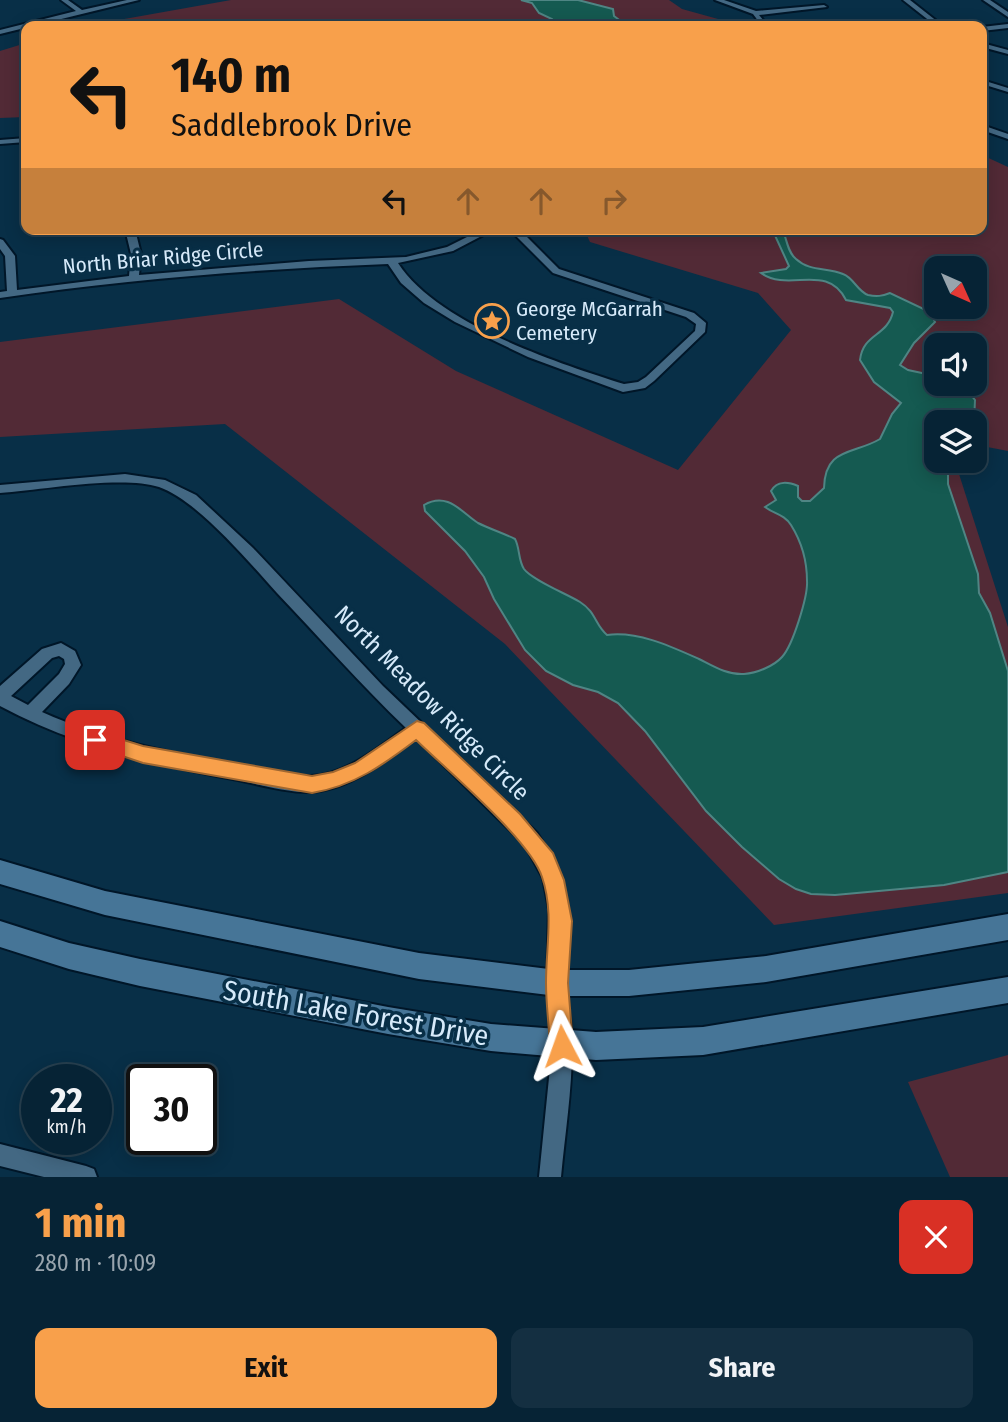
<!DOCTYPE html>
<meta charset="utf-8">
<style>
body{margin:0;font-family:"Fira Sans Condensed",sans-serif;background:#142f41;color:#f1f3f6;height:100vh;display:flex;flex-direction:column;font-size:26px;white-space:nowrap}
*{box-sizing:border-box;margin:0}
p{font-size:23px;color:#98a4ad}
.icon{flex:none;width:38px;height:38px;fill:none;stroke:currentColor;stroke-width:2;stroke-linecap:round;stroke-linejoin:round}
.map{position:relative;height:1177px;overflow:hidden}
.drawer{display:flex;flex-direction:column;background:#062335;flex:1}
.drawer>*{flex:none}
.banner{position:absolute;left:21px;top:21px;width:966px;height:214px;border-radius:14px;box-shadow:0 4px 18px #0003,0 0 0 2px #274050;background:#f8a04b;color:#111;overflow:hidden}
.needle{width:46px;rotate:135deg}
.fabs{position:absolute;left:924px;top:256px;display:grid;gap:14px}
.fabs a{display:grid;place-items:center;width:63px;height:63px;border-radius:14px;background:#062335;box-shadow:0 4px 18px #0003,0 0 0 2px #274050;font-size:35px}
.speed{position:absolute;left:21px;top:1064px;display:flex;gap:14px;font-size:35px;font-weight:700;text-align:center}
.speed>*{display:grid;place-content:center;width:91px;height:91px;border-radius:50%;background:#062335;box-shadow:0 4px 18px #0003,0 0 0 2px #274050;line-height:1}
.speed small{font-size:18px;font-weight:400}
.speed .limit{border:4px solid #111;border-radius:10px;background:#fff;color:#111}
.pin{position:absolute;display:grid;place-items:center;width:60px;height:60px;color:#fff;margin:-30px;border-radius:14px;box-shadow:0 4px 10px #0006}
.me{position:absolute;width:77px;margin:-38px;rotate:356deg;stroke-linejoin:round;filter:drop-shadow(0 0 5px #0008)}
.turn{display:flex;align-items:center;gap:24px;height:147px;padding:0 35px;font-size:32px}
.turn .icon{width:91px;height:91px;stroke-width:2.5}
.turn b{display:block;font-size:49px;line-height:60px}
.lanes{display:flex;align-items:center;height:66px;padding:0 35px;background:#0003;justify-content:center;gap:35px;direction:ltr}
.lanes .off{opacity:.35}
.round{display:grid;place-items:center;flex:none;width:74px;height:74px;border-radius:14px;background:#142f41}
.head{display:flex;align-items:center;justify-content:space-between;height:119px;padding:0 35px}
h1{font-size:42px;font-weight:700;line-height:52px;color:#f8a04b}
.action{display:flex;gap:14px;margin-top:auto;padding:14px 35px}
.action a{flex:1;height:80px;border-radius:14px;background:#f8a04b;color:#111;font-size:28px;font-weight:700;line-height:80px;text-align:center}
.action a+a{background:#142f41;color:#f1f3f6}
.map>svg:first-child{display:block}
.green{fill:#522a36;fill-rule:evenodd}
.water{fill:#155a51;stroke:#4f8584;stroke-width:2}
.lines{fill:none;stroke-linecap:round;stroke-linejoin:round}
.minor-casing{stroke:#001628;stroke-width:4}
.secondary-casing{stroke:#001628;stroke-width:4}
.minor{fill:#436883;fill-rule:evenodd}
.secondary{fill:#467597;fill-rule:evenodd}
.route{fill:#f8a04b;stroke:#a16831;stroke-width:2}
.labels{text-anchor:middle;dominant-baseline:central;stroke-width:7;stroke-linejoin:round;paint-order:stroke}
.far-street-label{font-size:21px;fill:#d6eafa;stroke:#082f47}
.far-poi-label{font-size:21px;fill:#d6eafa;stroke:#082f47;text-anchor:start}
.street-label{font-size:24px;fill:#d6eafa;stroke:#082f47}
.near-street-label{font-size:28px;fill:#d6eafa;stroke:#082f47}
</style>
<div class="map">
<svg width="1008" height="1177" viewBox="0 0 1008 1177">
<rect width="100%" height="100%" fill="#082f47"/>
<g class="green">
<path d="M 231,0 L 669,0 L 682,9 L 718,19 L 722,26 L 85,26 Z"/>
<path d="M 26,43 L 26,117 L 0,118 L 0,51 Z"/>
<path d="M 982,155 L 1008,167 L 1008,451 L 977,445 L 975,448 L 975,422 L 936,422 L 936,460 L 967,460 L 959,474 L 1008,627 L 1008,893 L 774,925 L 505,644 L 225,424 L 0,437 L 0,342 L 339,299 L 456,371 L 678,470 L 791,330 L 758,293 L 590,242 L 584,229 L 982,229 ZM 936,268 L 975,268 L 975,306 L 936,306 ZM 936,345 L 975,345 L 975,383 L 936,383 Z"/>
<path d="M 1008,1055 L 1008,1177 L 950,1177 L 908,1082 Z"/>
</g>
<g class="water">
<path d="M 521,0 L 578,0 L 613,9 L 614,16 L 627,26 L 558,26 L 552,19 L 539,13 L 532,3 Z"/>
<path d="M 772,229 L 782,229 C 787,238 787,252 796,259 C 810,272 827,267 843,274 C 854,278 857,291 868,295 C 877,297 882,296 890,293 L 930,312 L 935,322 L 914,343 L 900,365 L 908,370 L 936,376 L 936,383 C 954,383 964,385 975,400 L 974,422 L 936,422 L 936,460 L 948,460 L 948,484 L 978,574 L 979,593 L 990,613 L 1008,671 L 1008,872 L 944,885 L 835,895 L 811,894 L 796,889 L 779,879 L 742,847 L 706,811 L 645,731 L 618,703 L 598,692 L 573,685 L 546,671 L 525,650 L 494,599 L 484,577 L 465,551 L 425,511 L 424,505 C 448,491 462,513 478,523 C 490,529 503,533 515,539 C 520,548 518,560 524,569 C 532,580 567,594 580,602 C 596,612 595,625 607,635 C 638,631 670,646 699,659 C 713,666 727,675 744,674 C 757,673 774,666 782,657 C 793,645 808,596 807,581 C 807,561 801,541 791,525 C 784,514 774,514 765,507 L 776,500 L 771,491 C 777,480 789,482 798,486 L 798,497 L 802,501 L 810,501 L 824,488 C 825,447 853,455 880,439 L 892,414 L 901,403 L 874,382 L 860,360 C 863,333 887,337 893,312 L 890,308 L 846,300 C 827,262 789,293 761,273 L 786,269 L 789,266 Z"/>
</g>
<g class="lines">
<g class="minor-casing">
<g id="minor">
<path d="M 61,0 L 68,0 L 82,10 L 127,0 L 139,0 L 0,34 L 0,30 L 76,11 Z"/>
<path d="M 715,0 L 724,0 L 756,11 L 824,5 L 827,7 L 759,15 L 768,26 L 762,26 L 753,14 Z"/>
<path d="M 903,0 L 910,0 L 943,26 L 936,26 Z"/>
<path d="M 983,0 L 990,0 L 1008,12 L 1008,17 Z"/>
<path d="M 1008,24 L 1008,28 L 982,31 L 982,27 Z"/>
<path d="M 982,43 L 1008,50 L 1008,54 L 982,47 Z"/>
<path d="M 982,80 L 1008,88 L 1008,92 L 982,84 Z"/>
<path d="M 982,125 L 1008,134 L 1008,139 L 982,130 Z"/>
<path d="M 26,138 L 26,142 L 0,144 L 0,140 Z"/>
<path d="M 125,229 L 135,229 L 141,254 L 139,275 L 309,261 L 406,257 L 447,247 L 483,229 L 495,229 L 453,251 L 398,263 C 436,323 557,363 624,384 L 638,382 L 646,377 L 695,331 L 696,324 L 686,317 L 553,273 L 509,229 L 519,229 L 559,269 L 694,313 L 706,323 L 705,332 L 654,381 L 645,388 L 623,392 L 528,357 L 455,322 L 424,303 L 401,283 L 388,264 C 258,269 129,279 0,298 L 0,292 L 7,291 L 5,256 L 0,249 L 0,239 L 3,240 L 15,256 L 17,290 L 129,276 L 131,254 Z"/>
<path d="M 125,474 L 165,480 L 196,495 L 253,548 L 383,686 L 537,833 C 576,892 566,917 567,983 C 567,1005 572,1026 572,1048 C 572,1091 565,1134 561,1177 L 539,1177 L 552,1048 L 547,983 L 549,909 L 543,878 L 525,845 L 416,738 C 387,760 351,789 312,792 C 289,793 261,785 238,780 C 156,765 74,746 0,706 L 0,686 L 42,649 L 61,643 L 75,651 L 81,665 L 69,684 L 42,712 C 104,740 171,753 237,765 C 261,770 287,777 311,776 C 346,775 379,747 406,728 C 361,685 320,638 277,593 C 249,562 197,500 159,487 C 123,475 40,490 0,493 L 0,485 ZM 59,656 L 64,659 L 65,664 L 59,674 L 28,705 L 11,696 L 52,658 Z"/>
<path d="M 0,1144 L 86,1166 L 94,1169 L 97,1177 L 44,1177 L 0,1166 Z"/>
</g>
</g>
<g class="secondary-casing">
<g id="secondary">
<path d="M 0,860 L 105,891 L 419,953 L 557,970 L 629,970 L 766,956 L 1008,914 L 1008,940 L 766,982 L 629,996 L 557,996 L 419,979 L 105,915 L 0,884 Z"/>
<path d="M 0,921 L 69,943 L 140,959 L 388,1007 L 491,1024 L 596,1032 L 703,1027 L 1008,977 L 1008,1003 L 703,1055 L 596,1060 L 491,1051 L 388,1034 L 140,986 L 69,969 L 0,947 Z"/>
</g>
</g>
<use href="#minor" class="minor"/>
<use href="#secondary" class="secondary"/>
</g>
<path class="route" d="M 417,721 L 424,723 L 520,814 L 553,853 L 564,880 L 572,921 L 568,983 L 573,1046 L 570,1055 L 562,1058 L 554,1055 L 550,1046 C 549,1025 546,1004 546,983 C 546,946 554,912 542,877 C 530,840 447,770 416,740 C 383,765 354,786 312,793 L 143,763 L 89,745 L 86,740 L 89,734 L 95,731 L 143,746 L 312,776 L 333,772 L 355,763 Z"/>
<defs>
<g id="sight-ring" transform="scale(1.75)"><circle r="9.5" fill="#082f47" stroke="#f8a04b" stroke-width="1.5"/><path d="M0-6L1.8-2.2L6-1.7L2.9 1.2L3.7 5.4L0 3.3L-3.7 5.4L-2.9 1.2L-6-1.7L-1.8-2.2Z" fill="#f8a04b"/></g>
</defs>
<g fill-rule="evenodd">
<use href="#sight-ring" x="492" y="321"/>
</g>
<g class="labels">
<g class="far-street-label">
<text transform="translate(163 258) rotate(-5)">North Briar Ridge Circle</text>
</g>
<g class="far-poi-label">
<text x="516" y="309">George McGarrah<tspan x="516" dy="24">Cemetery</tspan></text>
</g>
<g class="street-label">
<text transform="translate(432 703) rotate(45)">North Meadow Ridge Circle</text>
</g>
<g class="near-street-label">
<text transform="translate(356 1013) rotate(10)">South Lake Forest Drive</text>
</g>
</g>
</svg>
<div class="fabs">
<a><svg class="needle" viewBox="-14 -14 28 28"><path d="M0-13l5 13h-10z" fill="#e53935"/><path d="M0 13l5-13h-10z" fill="#98a4ad"/></svg></a>
<a><svg class="icon" aria-label="sound" viewBox="0 0 24 24"><path d="M4 9h4l5-4v14l-5-4H4zM17 9q2 3 0 6"/></svg></a>
<a><svg class="icon" aria-label="layers" viewBox="0 0 24 24"><path d="M12 4l9 5-9 5-9-5zM3 14l9 5 9-5"/></svg></a>
</div>
<div class="speed"><div>22<small>km/h</small></div><div class="limit">30</div></div>
<div class="pin" style="left:95px;top:740px;background:#d93025"><svg class="icon" aria-label="arrive" viewBox="0 0 24 24"><path d="M6 21V4h12l-3 4 3 4H6"/></svg></div>
<svg class="me" style="left:562px;top:1046px" viewBox="-20 -20 40 40"><path d="M0-17L14 15 0 8-14 15z" fill="#f8a04b" stroke="#fff" stroke-width="4"/></svg>
<div class="banner">
<div class="turn"><svg class="icon" aria-label="left" viewBox="0 0 24 24"><path d="M17 20v-9H6M10 6l-5 5 5 5"/></svg><div><b>140 m</b>Saddlebrook Drive</div></div>
<div class="lanes"><svg class="icon" aria-label="left" viewBox="0 0 24 24"><path d="M17 20v-9H6M10 6l-5 5 5 5"/></svg><svg class="icon off" aria-label="ahead" viewBox="0 0 24 24"><path d="M12 20V5M6 11l6-6 6 6"/></svg><svg class="icon off" aria-label="ahead" viewBox="0 0 24 24"><path d="M12 20V5M6 11l6-6 6 6"/></svg><svg class="icon off" aria-label="right" viewBox="0 0 24 24"><path d="M7 20v-9h11M14 6l5 5-5 5"/></svg></div>
</div>
</div>
<section class="drawer">
<div class="head"><div><h1>1 min</h1><p>280 m · 10:09</p></div><a class="round" style="background:#d93025;color:#fff"><svg class="icon" aria-label="close" viewBox="0 0 24 24"><path d="M6 6l12 12M18 6L6 18"/></svg></a></div>
<div class="action"><a>Exit</a><a>Share</a></div>
</section>
